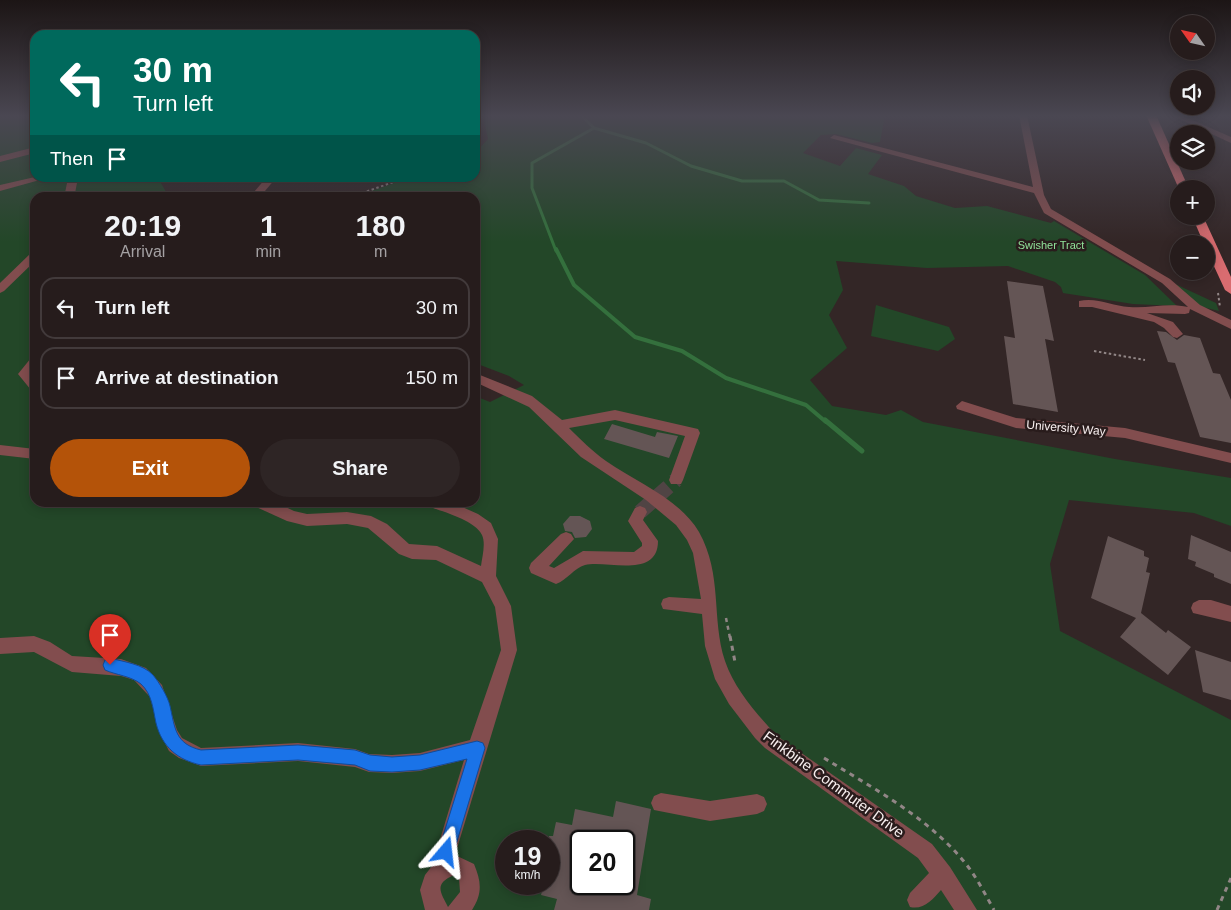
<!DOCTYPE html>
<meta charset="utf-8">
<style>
body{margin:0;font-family:Helvetica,sans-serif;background:#2e2525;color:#f1f3f6;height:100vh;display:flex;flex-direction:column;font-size:19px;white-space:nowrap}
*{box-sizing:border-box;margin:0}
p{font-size:16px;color:#a4a1a3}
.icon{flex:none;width:28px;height:28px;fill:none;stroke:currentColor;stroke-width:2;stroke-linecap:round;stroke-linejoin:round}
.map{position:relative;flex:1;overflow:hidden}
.sheet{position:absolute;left:30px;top:192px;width:450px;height:315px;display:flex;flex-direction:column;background:#261c1c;border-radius:15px;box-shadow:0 2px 12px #0003,0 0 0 1px #423a3b}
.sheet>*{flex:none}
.top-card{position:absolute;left:30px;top:30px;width:450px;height:152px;border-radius:15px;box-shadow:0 2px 12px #0003,0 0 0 1px #423a3b;background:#00695c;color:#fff;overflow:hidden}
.needle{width:32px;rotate:304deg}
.controls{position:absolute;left:1170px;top:15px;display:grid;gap:10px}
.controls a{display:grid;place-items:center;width:45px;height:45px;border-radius:50%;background:#261c1c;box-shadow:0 2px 12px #0003,0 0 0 1px #423a3b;font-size:25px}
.speed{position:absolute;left:495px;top:830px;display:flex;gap:10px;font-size:25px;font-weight:700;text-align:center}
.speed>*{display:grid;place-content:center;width:65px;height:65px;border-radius:50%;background:#261c1c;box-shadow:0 2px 12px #0003,0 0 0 1px #423a3b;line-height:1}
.speed small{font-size:12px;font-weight:400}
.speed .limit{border:2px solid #111;border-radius:8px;background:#fff;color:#111}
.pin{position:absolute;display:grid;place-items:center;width:42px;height:42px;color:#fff;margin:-51px -21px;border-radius:50% 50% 50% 0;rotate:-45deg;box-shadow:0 0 5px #0007}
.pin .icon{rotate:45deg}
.me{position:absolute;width:55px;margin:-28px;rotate:17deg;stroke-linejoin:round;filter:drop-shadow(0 0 4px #0008)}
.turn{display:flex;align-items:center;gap:18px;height:105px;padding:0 20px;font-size:22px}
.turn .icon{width:65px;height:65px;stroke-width:2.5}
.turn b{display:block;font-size:35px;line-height:42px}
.then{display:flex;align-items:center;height:48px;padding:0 20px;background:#0003;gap:10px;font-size:19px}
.eta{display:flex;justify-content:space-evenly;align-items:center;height:85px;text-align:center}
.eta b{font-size:30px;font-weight:700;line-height:35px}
.primary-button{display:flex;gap:10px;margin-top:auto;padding:10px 20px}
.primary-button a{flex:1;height:58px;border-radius:30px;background:#b45309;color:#fff;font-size:20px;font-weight:700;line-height:58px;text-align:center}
.primary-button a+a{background:#2e2525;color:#f1f3f6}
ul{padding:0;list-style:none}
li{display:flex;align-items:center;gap:15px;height:62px;margin:0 10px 8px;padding:0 10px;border:2px solid #423a3b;border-radius:15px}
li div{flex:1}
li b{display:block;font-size:19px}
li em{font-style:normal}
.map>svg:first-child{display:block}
.green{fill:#234728;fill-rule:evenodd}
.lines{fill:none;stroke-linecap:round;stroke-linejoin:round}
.stream-far2{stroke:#34703d;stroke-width:3}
.stream-far1{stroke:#34703d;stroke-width:4}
.stream{stroke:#34703d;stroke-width:5}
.building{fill:#645555;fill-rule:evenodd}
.minor-tunnel{stroke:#504444;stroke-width:15;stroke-dasharray:15 8;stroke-linecap:butt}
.path-far2{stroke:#918686;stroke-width:2;stroke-dasharray:2.5 2.5;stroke-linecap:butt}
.path-far1{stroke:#918686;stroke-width:2.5;stroke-dasharray:4 4;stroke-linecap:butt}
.path{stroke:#918686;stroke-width:3;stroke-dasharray:5 5;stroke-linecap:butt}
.minor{fill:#824d4e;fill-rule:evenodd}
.major{fill:#d96c70;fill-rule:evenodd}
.route{fill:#1a73e8;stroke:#114b97}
.labels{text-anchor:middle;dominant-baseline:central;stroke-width:5;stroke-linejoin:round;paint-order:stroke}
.far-park-label{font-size:11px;fill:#91e49a;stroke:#291c1c}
.street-label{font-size:12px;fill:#f7eeee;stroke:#291c1c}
.near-street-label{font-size:15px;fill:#f7eeee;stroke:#291c1c}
</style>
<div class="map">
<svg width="1231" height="910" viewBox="0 0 1231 910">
<rect width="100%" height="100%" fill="#332626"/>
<g class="green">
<path d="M 0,115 L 35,115 L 35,178 L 158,178 L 169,197 L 35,198 L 35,502 L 475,502 L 475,396 L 490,402 L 524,385 L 509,376 L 475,363 L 475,198 L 354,197 L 409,178 L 475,178 L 475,153 L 488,139 L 483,115 L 885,115 L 880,142 L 872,143 L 836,134 L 821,135 L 803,153 L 840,166 L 856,148 L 882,155 L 868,174 L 904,186 L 916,196 L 955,208 L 987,206 L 1051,223 L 1054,221 L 1145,275 L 1177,306 L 1133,304 L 1063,293 L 1061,287 L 1055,282 L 1008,266 L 927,268 L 836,261 L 843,290 L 829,315 L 847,348 L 810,380 L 832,406 L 886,415 L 901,410 L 923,422 L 1115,459 L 1231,478 L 1231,526 L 1194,513 L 1069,500 L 1050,564 L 1060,631 L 1231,720 L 1231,910 L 0,910 ZM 506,841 L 549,841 L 549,884 L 506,884 ZM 581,841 L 624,841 L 624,884 L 581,884 Z"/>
<path d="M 1173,283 L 1216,303 L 1219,311 L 1198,306 Z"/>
<path d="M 876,305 L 949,327 L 955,339 L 938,351 L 871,336 Z"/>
</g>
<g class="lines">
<g class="stream-far2">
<path d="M 594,128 L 646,143 L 691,166 L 742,181 L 784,181 L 819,200 L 869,203"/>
<path d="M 556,251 L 532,188 L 532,163 L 594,128 L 581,115"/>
</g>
<path class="stream-far1" d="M 556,249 L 574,285 L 635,337 L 682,351 L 726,378 L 806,405 L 826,422"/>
<path class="stream" d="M 825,420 L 862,451"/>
</g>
<g class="building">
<path d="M 1007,281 L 1043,286 L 1054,341 L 1045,339 L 1058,412 L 1013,404 L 1004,336 L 1015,338 Z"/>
<path d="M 1157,331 L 1166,332 L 1177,340 L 1184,335 L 1200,338 L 1213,373 L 1220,374 L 1231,400 L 1231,443 L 1200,437 L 1176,366 L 1175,363 L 1168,362 Z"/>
<path d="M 612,424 L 655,437 L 657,432 L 678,436 L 669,458 L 604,439 Z"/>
<path d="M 570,516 L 580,516 L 590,521 L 592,529 L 586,537 L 575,538 L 572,532 L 565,531 L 563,524 Z"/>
<path d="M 1191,535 L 1231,552 L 1231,584 L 1214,577 L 1214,574 L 1195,566 L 1196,562 L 1188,559 Z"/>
<path d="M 1108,536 L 1144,551 L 1144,556 L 1149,558 L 1146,572 L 1150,573 L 1141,613 L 1166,633 L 1168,630 L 1191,647 L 1168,675 L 1120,637 L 1136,618 L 1091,598 Z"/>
<path d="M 1195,650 L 1231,662 L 1231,700 L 1203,692 Z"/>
<path d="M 616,801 L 651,809 L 637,895 L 651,899 L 649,910 L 554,910 L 557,899 L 541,895 L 544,884 L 549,884 L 549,836 L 553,836 L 556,822 L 572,825 L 575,809 L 613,817 ZM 581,841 L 624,841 L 624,884 L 581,884 Z"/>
</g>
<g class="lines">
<path class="minor-tunnel" d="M 640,512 L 676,480"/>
<g class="path-far2">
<path d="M 475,131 L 475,136"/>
<path d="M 1175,193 L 1179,201"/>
<path d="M 348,198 L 405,178"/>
<path d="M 1218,293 L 1220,307"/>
<path d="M 1094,351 L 1145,360"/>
</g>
<path class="path-far1" d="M 726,618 L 730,638"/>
<g class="path">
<path d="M 730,636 L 735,662"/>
<path d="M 824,758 C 874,789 928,817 966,864 C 977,878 985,894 994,910"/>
<path d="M 1217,910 L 1231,878"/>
</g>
<g class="minor">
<path d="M 1019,115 L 1027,115 L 1044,195 L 1051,209 L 1170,279 L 1200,305 L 1231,320 L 1231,329 L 1190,309 L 1189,313 L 1185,314 L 1147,313 L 1173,322 L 1183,334 L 1177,338 L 1173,337 L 1164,328 L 1154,322 L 1092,307 L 1079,307 L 1079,301 C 1097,297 1112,306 1129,307 C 1149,309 1167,302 1188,307 L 1162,283 L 1044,213 L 1034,193 L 830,138 L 834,135 L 1033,187 Z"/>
<path d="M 1171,115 L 1181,115 L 1231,137 L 1231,143 Z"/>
<path d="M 35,147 L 35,153 L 0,162 L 0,156 Z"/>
<path d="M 35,177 L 47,178 L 0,191 L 0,185 Z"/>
<path d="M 68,178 L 78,178 L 74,198 L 64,198 Z"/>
<path d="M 266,178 L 276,178 L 259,198 L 249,198 Z"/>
<path d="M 35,252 L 35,261 L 4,291 L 0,293 L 0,283 L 31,253 Z"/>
<path d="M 35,357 L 35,369 L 31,374 L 35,379 L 35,392 L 31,390 L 18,374 L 31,358 Z"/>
<path d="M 475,373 L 532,396 L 562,420 L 615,410 L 698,429 L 700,433 L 683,480 L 681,484 L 671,484 L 669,480 L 685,436 L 615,420 L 569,428 C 581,440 592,451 606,461 C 637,483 679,498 699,532 C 723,575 711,618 725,661 C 735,690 757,714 777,736 L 932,844 L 950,867 L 977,910 L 954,910 L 941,890 C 932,900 924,910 910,907 L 907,900 L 910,893 L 929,873 L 918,858 L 765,748 L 755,738 L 729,704 L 715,679 L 705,646 L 702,614 L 663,609 L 661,604 L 663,599 L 669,597 L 701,599 L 693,553 L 687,540 L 676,525 L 646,500 L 581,457 L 529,407 L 475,382 Z"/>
<path d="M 962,401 L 1016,418 L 1125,428 L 1231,453 L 1231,463 L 1125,438 L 1016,428 L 957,409 L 956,406 Z"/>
<path d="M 0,445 L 35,449 L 35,459 L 0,455 Z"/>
<path d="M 252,502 L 275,502 L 294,511 L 307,514 L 347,512 L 371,516 L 387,524 L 409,544 L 437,546 L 481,566 C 482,557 486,544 482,535 C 475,520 441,511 427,506 L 425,502 L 451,502 L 478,514 L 491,523 L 498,539 L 496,576 L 511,606 L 517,650 L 455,855 L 474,864 C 481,881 483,893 472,910 L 425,910 L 420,890 L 425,875 L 432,866 L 464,760 L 420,771 L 392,773 L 369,772 L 355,767 L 298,761 L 201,766 L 179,758 L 169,751 L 161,735 L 150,697 L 134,680 L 121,676 L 72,672 L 34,652 L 0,654 L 0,638 L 34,636 L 50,642 L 72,656 L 121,659 L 146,668 L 162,685 L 177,730 L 182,738 L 201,748 L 298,743 L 355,749 L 369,754 L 392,755 L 420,753 L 470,740 L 501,650 L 495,607 L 482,582 L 436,560 L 412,559 L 399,554 L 368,528 L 347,524 L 307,526 L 287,521 L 254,506 ZM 454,875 L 459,878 L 460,892 L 448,907 C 441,893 433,884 454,875 Z"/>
<path d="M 640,506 L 645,508 L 647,512 L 643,520 L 658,541 C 658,579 607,560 585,565 C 574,568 567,580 556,584 L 531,573 L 529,568 L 531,563 L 561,534 L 566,532 L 571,534 L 574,539 L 549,566 L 554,568 L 583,551 L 634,552 L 642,546 L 642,543 L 628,521 L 635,508 Z"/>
<path d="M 1199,600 L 1211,600 L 1231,606 L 1231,622 L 1193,613 L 1191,608 L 1193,603 Z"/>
<path d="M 661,793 L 710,801 L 757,794 L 764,797 L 767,804 L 764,811 L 757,814 L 710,821 L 654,810 L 651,803 L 654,796 Z"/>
</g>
<g class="major">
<path d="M 1146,115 L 1156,115 L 1189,189 L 1179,189 Z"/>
<path d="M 1192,216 L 1203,216 L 1231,277 L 1231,294 L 1225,290 L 1206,249 L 1206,244 L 1204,244 Z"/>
</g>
</g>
<linearGradient id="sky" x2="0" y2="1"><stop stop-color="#1c1515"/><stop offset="0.48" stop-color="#4a4752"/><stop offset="1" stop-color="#4a4752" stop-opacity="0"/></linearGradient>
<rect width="1231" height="242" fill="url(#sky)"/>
<path class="route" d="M 110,658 C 124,662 143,664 153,675 C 159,682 168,697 170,706 C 175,728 175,744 201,750 L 298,745 L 355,750 L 370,755 L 392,757 L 420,755 L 477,741 L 483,743 L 485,748 L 452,858 L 446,860 L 440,858 L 438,852 L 467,759 L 420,770 L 392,772 L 370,771 L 355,765 L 298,760 L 201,765 C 178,760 162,747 156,723 C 153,709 152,694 141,684 C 131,676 116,675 105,670 L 103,665 L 105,660 Z"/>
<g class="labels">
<g class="far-park-label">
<text x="1051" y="245">Swisher Tract</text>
</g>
<g class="street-label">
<text transform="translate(1066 428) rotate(5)">University Way</text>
</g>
<g class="near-street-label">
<text transform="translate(834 784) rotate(36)">Finkbine Commuter Drive</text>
</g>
</g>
</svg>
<div class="controls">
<a><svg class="needle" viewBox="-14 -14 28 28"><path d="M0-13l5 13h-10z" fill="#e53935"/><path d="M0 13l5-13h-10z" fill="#a4a1a3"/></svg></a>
<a><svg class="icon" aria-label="sound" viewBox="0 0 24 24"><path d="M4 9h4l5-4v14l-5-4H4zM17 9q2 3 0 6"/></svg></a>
<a><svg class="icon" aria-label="layers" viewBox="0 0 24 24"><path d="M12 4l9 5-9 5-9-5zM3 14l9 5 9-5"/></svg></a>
<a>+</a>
<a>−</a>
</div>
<div class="speed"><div>19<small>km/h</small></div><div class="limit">20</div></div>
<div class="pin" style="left:110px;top:665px;background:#d93025"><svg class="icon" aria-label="arrive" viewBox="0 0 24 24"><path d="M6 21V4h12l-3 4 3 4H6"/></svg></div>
<svg class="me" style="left:446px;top:852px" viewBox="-20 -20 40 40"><path d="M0-17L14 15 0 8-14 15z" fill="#1a73e8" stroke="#fff" stroke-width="4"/></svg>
<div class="top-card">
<div class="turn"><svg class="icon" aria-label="left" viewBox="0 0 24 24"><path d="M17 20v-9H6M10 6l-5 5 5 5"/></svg><div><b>30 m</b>Turn left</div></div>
<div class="then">Then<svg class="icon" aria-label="arrive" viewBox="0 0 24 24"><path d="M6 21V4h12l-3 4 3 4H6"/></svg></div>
</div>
<section class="sheet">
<div class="eta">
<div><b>20:19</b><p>Arrival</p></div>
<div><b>1</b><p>min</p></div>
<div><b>180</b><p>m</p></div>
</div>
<ul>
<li><svg class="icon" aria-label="left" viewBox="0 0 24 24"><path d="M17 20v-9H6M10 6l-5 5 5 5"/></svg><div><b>Turn left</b></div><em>30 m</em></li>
<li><svg class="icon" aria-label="arrive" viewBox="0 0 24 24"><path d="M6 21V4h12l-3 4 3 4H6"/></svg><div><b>Arrive at destination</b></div><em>150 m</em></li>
</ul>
<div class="primary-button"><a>Exit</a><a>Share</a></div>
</section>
</div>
